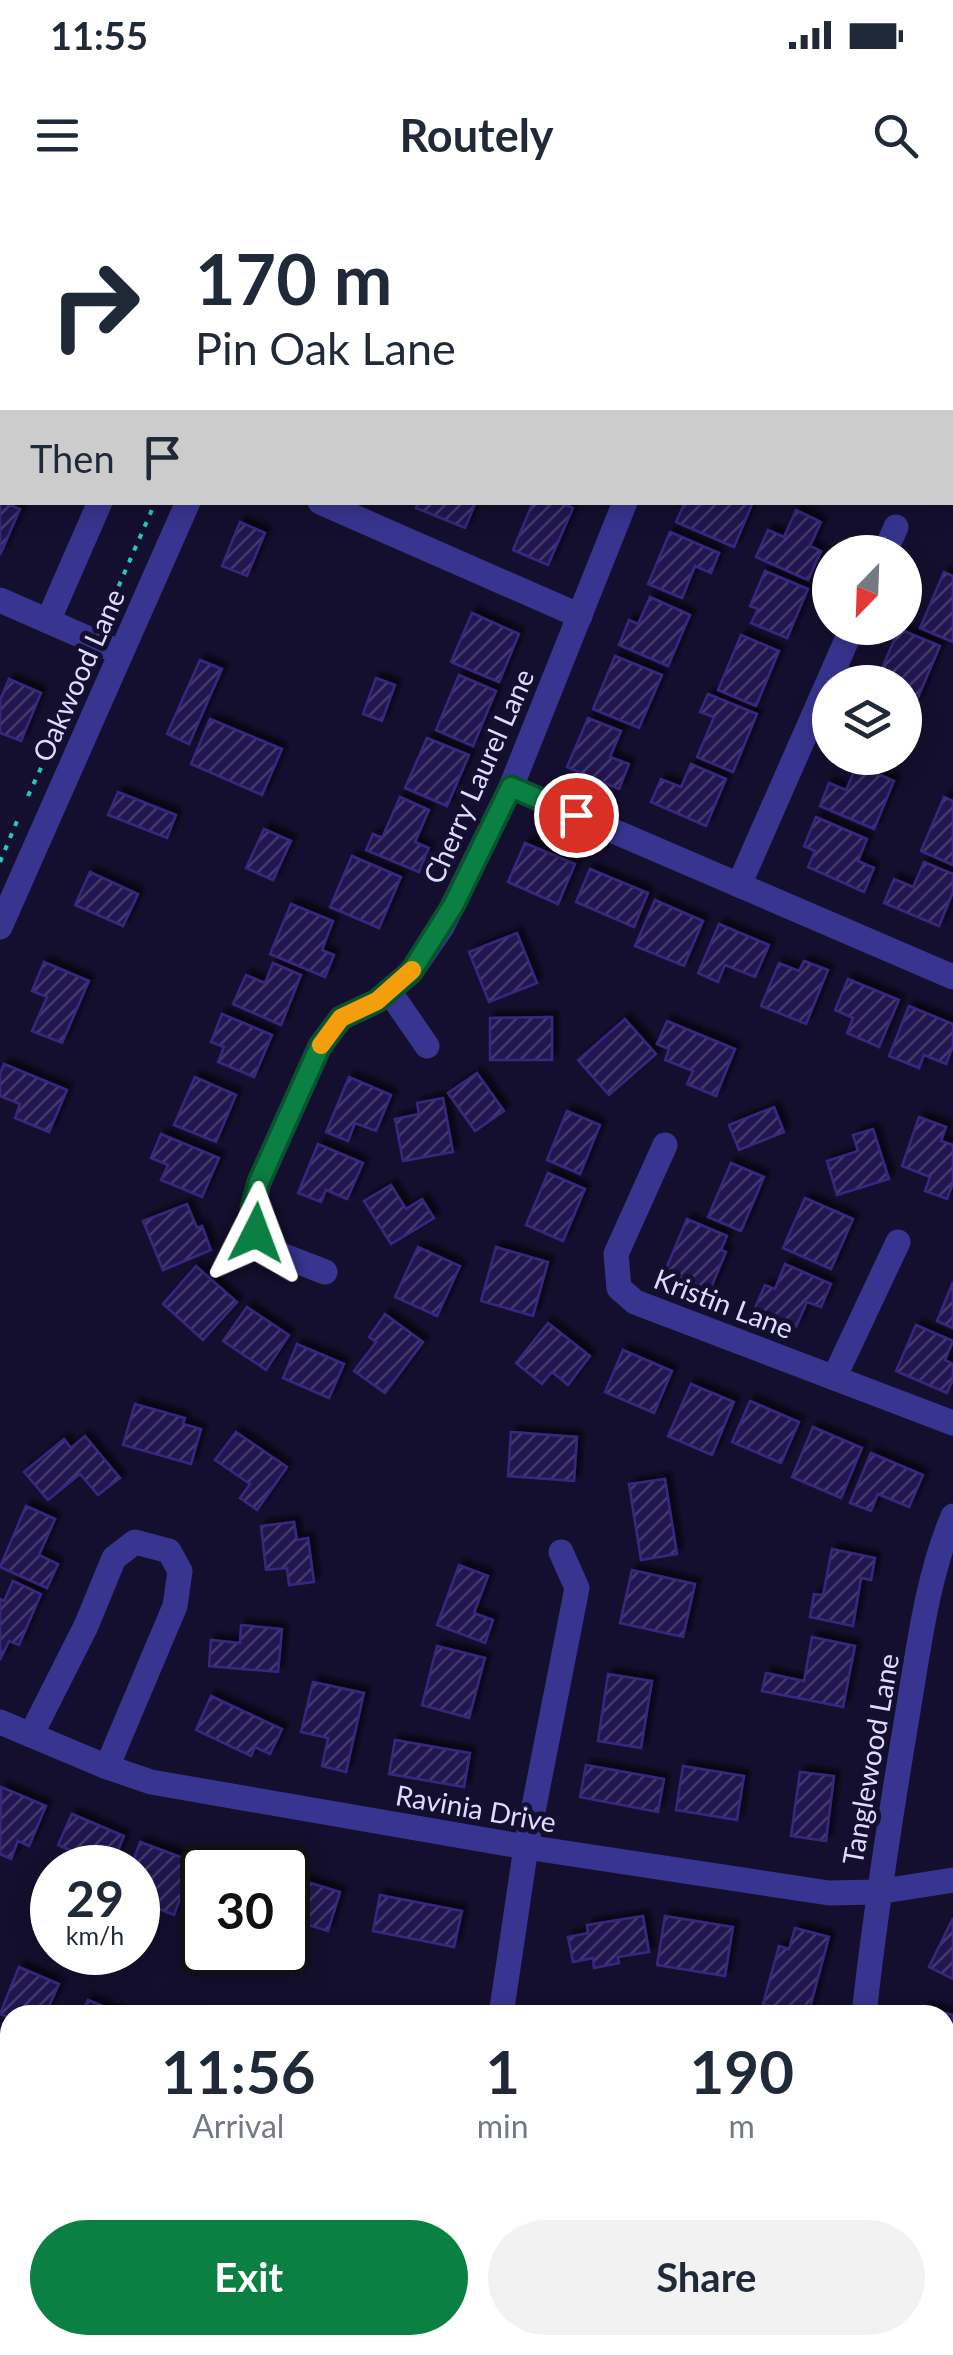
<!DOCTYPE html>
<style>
body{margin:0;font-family:Lato,sans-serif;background:#f2f2f3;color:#1f2937;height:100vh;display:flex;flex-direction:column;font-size:38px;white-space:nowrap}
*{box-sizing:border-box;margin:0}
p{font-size:32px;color:#747a83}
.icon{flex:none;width:55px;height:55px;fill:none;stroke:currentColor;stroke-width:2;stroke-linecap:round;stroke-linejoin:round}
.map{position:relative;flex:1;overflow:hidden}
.drawer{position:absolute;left:0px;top:1805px;width:955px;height:350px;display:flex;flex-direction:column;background:#fff;border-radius:30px 30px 0 0;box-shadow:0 5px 25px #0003}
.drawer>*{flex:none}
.guide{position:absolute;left:0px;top:0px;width:955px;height:305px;box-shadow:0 5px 25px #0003;background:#fff;color:#1f2937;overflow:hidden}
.needle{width:65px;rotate:203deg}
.buttons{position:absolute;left:812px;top:335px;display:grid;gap:20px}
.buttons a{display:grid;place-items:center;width:110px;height:110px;border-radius:50%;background:#fff;box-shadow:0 5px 25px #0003;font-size:50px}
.speed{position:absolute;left:30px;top:1645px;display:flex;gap:20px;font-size:50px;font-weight:700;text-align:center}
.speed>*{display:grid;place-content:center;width:130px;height:130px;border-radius:50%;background:#fff;box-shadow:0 5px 25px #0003;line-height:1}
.speed small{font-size:25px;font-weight:400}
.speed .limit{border:5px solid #111;border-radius:15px;background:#fff;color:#111}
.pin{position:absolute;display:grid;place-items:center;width:85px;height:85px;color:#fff;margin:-42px;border:5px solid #fff;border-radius:50%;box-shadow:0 2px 10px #0007}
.me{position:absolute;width:110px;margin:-55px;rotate:3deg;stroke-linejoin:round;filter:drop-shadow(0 0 8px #0008)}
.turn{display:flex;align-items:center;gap:35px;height:210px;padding:0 30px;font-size:45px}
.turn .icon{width:130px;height:130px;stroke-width:2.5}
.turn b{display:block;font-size:70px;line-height:85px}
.then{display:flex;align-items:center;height:95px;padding:0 30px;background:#0003;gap:20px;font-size:38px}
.eta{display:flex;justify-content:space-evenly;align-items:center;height:170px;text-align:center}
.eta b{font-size:60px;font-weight:700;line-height:70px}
.primary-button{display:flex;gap:20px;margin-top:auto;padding:20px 30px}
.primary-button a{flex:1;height:115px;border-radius:60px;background:#0b8043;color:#fff;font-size:40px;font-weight:700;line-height:115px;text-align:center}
.primary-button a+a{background:#f2f2f3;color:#1f2937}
.status{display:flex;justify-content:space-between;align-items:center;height:70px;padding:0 50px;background:#fff;direction:ltr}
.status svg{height:28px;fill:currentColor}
header{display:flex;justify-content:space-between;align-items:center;height:130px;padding:0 30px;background:#fff;font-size:45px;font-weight:700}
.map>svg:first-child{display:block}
.building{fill:url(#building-hatch);stroke:#39287f;stroke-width:2.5;filter:url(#shadow)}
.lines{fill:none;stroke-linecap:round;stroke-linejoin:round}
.path{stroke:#23cbbf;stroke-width:4;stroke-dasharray:5 8;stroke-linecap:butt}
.minor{stroke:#383591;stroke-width:25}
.major{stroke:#c362ff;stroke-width:25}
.route-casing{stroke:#07532c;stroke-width:25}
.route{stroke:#0b8043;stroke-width:18}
.slow{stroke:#f59e0b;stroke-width:18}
.labels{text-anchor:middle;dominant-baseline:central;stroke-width:10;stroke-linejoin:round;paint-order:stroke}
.street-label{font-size:28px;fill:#dfdbff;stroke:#140f2e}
</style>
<div class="status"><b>11:55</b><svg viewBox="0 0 49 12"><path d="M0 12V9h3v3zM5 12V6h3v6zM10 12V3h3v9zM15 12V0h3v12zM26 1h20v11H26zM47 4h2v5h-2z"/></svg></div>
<header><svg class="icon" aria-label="menu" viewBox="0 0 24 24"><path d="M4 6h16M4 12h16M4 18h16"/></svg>Routely<svg class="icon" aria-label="search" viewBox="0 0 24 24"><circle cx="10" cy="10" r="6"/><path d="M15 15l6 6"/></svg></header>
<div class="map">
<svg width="953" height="2155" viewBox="0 0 953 2155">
<defs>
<pattern id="building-hatch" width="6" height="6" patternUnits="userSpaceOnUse" patternTransform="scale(2.5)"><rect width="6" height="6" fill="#231951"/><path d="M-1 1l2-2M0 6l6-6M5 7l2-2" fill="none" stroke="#423a6b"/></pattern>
<filter id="shadow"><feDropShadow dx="5.5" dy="-5.5" stdDeviation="2.5" flood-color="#0009"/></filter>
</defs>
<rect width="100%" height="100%" fill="#140f2e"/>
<g class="building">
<path d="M 0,264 L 2,302 L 20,309 L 0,355 Z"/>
<path d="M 418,302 L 476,302 L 465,328 L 416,308 Z"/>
<path d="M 533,302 L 559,302 L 573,308 L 548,365 L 513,350 Z"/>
<path d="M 685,302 L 701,305 L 702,302 L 753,302 L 734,347 L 676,322 Z"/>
<path d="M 796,310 L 821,322 L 810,346 L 821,351 L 808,380 L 756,357 L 768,330 L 784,337 Z"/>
<path d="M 240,322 L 265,333 L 247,376 L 222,366 Z"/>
<path d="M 670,332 L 719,353 L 711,373 L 695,366 L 682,398 L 648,384 Z"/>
<path d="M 765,371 L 808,389 L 787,438 L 751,423 L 758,409 L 750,406 Z"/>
<path d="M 944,372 L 953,376 L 953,442 L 920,428 Z"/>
<path d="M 650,397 L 690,415 L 668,466 L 619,445 L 629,420 L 638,424 Z"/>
<path d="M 472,413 L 519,434 L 499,482 L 451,462 Z"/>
<path d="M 899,429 L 940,446 L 916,502 L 905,497 L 905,482 L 876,482 Z"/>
<path d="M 741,435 L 779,451 L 756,506 L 718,490 Z"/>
<path d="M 615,456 L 662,475 L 639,528 L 593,509 Z"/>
<path d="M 200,460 L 222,469 L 189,544 L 167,534 Z"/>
<path d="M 459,475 L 496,491 L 473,546 L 436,530 Z"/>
<path d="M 376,478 L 395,485 L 382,521 L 363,514 Z"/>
<path d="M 9,479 L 41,493 L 21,541 L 0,533 L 0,500 Z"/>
<path d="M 708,494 L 757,514 L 733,572 L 697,557 L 714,517 L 700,512 Z"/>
<path d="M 588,518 L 621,531 L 610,557 L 629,564 L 619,589 L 567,567 Z"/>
<path d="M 210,519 L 282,549 L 262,595 L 191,564 Z"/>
<path d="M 427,538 L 469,555 L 447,606 L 405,588 Z"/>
<path d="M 691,564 L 726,579 L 706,626 L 651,602 L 661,579 L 681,587 Z"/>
<path d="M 857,565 L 894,581 L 874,629 L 820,606 L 829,583 L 846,590 Z"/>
<path d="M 118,592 L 176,615 L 167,638 L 108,615 Z"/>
<path d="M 400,597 L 429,610 L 415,642 L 429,648 L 419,672 L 366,650 L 373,634 L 382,638 Z"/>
<path d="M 944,597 L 953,601 L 953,665 L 921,651 Z"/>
<path d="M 816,617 L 867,639 L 858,661 L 874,668 L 864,692 L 808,667 L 815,651 L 804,646 Z"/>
<path d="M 264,629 L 291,641 L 273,680 L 246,668 Z"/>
<path d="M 525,643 L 575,664 L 558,704 L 508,682 Z"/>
<path d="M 352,656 L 401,677 L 379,728 L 330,707 Z"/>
<path d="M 924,662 L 953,674 L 953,692 L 939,726 L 884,703 L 894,679 L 913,687 Z"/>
<path d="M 590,669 L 648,693 L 634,727 L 576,702 Z"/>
<path d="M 90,672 L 138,694 L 123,726 L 75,705 Z"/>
<path d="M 655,700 L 703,721 L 684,766 L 635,746 Z"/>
<path d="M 291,704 L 333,721 L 322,750 L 334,755 L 325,777 L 270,754 Z"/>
<path d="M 719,724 L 769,745 L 755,777 L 725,765 L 718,782 L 698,773 Z"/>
<path d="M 517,733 L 537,783 L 489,802 L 469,752 Z"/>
<path d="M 804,761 L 828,770 L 806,824 L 761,806 L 779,763 L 799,771 Z"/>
<path d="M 44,762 L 89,781 L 62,843 L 32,831 L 47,797 L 32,791 Z"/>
<path d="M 273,763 L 301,775 L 281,825 L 233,804 L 246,775 L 265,783 Z"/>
<path d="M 848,779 L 899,800 L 879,847 L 847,833 L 853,818 L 835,810 Z"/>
<path d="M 909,806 L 953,824 L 953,846 L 946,864 L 924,855 L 919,868 L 889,856 Z"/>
<path d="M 222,814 L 272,835 L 254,877 L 218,862 L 224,847 L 211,842 Z"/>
<path d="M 552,817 L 552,860 L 490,860 L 490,818 Z"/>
<path d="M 625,819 L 656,854 L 609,895 L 578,860 Z"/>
<path d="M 667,821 L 735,849 L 716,896 L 687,884 L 693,871 L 665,860 L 669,849 L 657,844 Z"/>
<path d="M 4,864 L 67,890 L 49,932 L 15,918 L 20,904 L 0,896 L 0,874 Z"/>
<path d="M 477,873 L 504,911 L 475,931 L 448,893 Z"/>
<path d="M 195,877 L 236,895 L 216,942 L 174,925 Z"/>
<path d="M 349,877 L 391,895 L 376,931 L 355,923 L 348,941 L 326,932 Z"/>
<path d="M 443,898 L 453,952 L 403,961 L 395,919 L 419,914 L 417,903 Z"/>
<path d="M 774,907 L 784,932 L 739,950 L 729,925 Z"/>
<path d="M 567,911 L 600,925 L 580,974 L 547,960 Z"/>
<path d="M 919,917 L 946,927 L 941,941 L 953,945 L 953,983 L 947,999 L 925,991 L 930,977 L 902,966 Z"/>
<path d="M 873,929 L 889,979 L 837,995 L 827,961 L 858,951 L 853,935 Z"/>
<path d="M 161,934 L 219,958 L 202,997 L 161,980 L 168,965 L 151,958 Z"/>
<path d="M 318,944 L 363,963 L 347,999 L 326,990 L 321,1002 L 298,993 Z"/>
<path d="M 731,963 L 764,977 L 741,1031 L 708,1017 Z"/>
<path d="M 548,973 L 585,989 L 563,1041 L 526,1025 Z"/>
<path d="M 391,985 L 406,1009 L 422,999 L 434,1018 L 391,1044 L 364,1001 Z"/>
<path d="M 805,998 L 853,1019 L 831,1069 L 783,1048 Z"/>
<path d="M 187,1004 L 197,1028 L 202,1026 L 211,1050 L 163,1070 L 143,1021 Z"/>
<path d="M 687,1019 L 727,1036 L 721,1050 L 726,1052 L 710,1090 L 665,1071 Z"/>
<path d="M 418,1047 L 460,1066 L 437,1116 L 395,1097 Z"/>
<path d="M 496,1047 L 548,1062 L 533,1116 L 481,1101 Z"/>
<path d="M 785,1064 L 831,1084 L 821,1107 L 807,1102 L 796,1127 L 754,1110 L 765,1085 L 775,1089 Z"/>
<path d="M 196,1066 L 237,1102 L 203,1140 L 163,1104 Z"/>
<path d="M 953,1082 L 953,1128 L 937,1121 Z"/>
<path d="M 247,1107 L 289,1135 L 266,1170 L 223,1141 Z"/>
<path d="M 385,1114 L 423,1142 L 385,1193 L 354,1171 L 376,1142 L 369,1137 Z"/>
<path d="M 548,1123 L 590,1156 L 568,1185 L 552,1172 L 542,1184 L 516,1163 Z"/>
<path d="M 916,1125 L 953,1141 L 945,1160 L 953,1164 L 953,1179 L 947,1193 L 896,1171 Z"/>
<path d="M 297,1144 L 344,1164 L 329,1198 L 283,1178 Z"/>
<path d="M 623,1150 L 672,1171 L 654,1213 L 605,1192 Z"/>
<path d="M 691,1184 L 734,1202 L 712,1255 L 668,1236 Z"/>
<path d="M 750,1201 L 799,1222 L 781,1263 L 732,1242 Z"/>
<path d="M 135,1204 L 185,1218 L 183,1224 L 201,1229 L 191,1264 L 123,1245 Z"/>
<path d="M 813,1227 L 862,1248 L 841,1298 L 792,1277 Z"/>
<path d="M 236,1232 L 287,1267 L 257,1310 L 240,1298 L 250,1284 L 215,1260 Z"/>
<path d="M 511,1232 L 577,1237 L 574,1281 L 508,1276 Z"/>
<path d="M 85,1236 L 120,1278 L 98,1295 L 80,1274 L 48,1300 L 24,1272 L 64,1239 L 71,1248 Z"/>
<path d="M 871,1253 L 923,1275 L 909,1307 L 878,1294 L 871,1311 L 850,1303 Z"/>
<path d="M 665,1279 L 677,1354 L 641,1360 L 629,1284 Z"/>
<path d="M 26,1306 L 55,1319 L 39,1355 L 58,1364 L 47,1388 L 0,1367 Z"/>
<path d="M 294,1322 L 297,1340 L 308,1338 L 314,1382 L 289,1385 L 287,1368 L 266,1370 L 261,1326 Z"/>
<path d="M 832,1349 L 875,1358 L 871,1380 L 861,1378 L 853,1426 L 810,1417 L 814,1394 L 823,1395 Z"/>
<path d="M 459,1365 L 488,1376 L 474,1413 L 493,1420 L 485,1443 L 437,1425 Z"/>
<path d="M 632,1370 L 695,1384 L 683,1437 L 620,1423 Z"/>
<path d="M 13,1381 L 41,1394 L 19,1445 L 9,1441 L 0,1460 L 0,1399 L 4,1401 Z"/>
<path d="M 241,1425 L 282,1429 L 278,1472 L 209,1466 L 211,1440 L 240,1443 Z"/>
<path d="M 812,1437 L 855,1446 L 843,1507 L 762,1491 L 766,1473 L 804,1481 Z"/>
<path d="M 437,1446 L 485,1458 L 469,1518 L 422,1505 Z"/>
<path d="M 608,1474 L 652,1481 L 641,1548 L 598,1541 Z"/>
<path d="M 313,1482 L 364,1493 L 346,1572 L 322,1566 L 328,1538 L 301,1532 Z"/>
<path d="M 211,1496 L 282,1529 L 270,1554 L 255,1547 L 251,1556 L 196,1530 Z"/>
<path d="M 395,1540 L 470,1553 L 464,1587 L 389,1574 Z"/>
<path d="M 586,1565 L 664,1579 L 658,1612 L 580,1597 Z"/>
<path d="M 683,1566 L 744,1576 L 737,1620 L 676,1610 Z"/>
<path d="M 800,1572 L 834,1576 L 826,1641 L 791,1636 Z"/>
<path d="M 1,1587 L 46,1606 L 29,1646 L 18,1641 L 11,1659 L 0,1654 Z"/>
<path d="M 72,1614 L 124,1636 L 111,1667 L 58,1645 Z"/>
<path d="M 140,1642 L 194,1662 L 174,1715 L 138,1701 L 138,1668 L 131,1668 Z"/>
<path d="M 288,1676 L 340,1692 L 328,1731 L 288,1719 Z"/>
<path d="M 380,1695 L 462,1711 L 454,1747 L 373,1731 Z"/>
<path d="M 643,1716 L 649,1752 L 618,1757 L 619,1763 L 594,1768 L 593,1758 L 573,1762 L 568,1737 L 588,1733 L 587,1725 Z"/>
<path d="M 665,1716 L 733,1727 L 725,1776 L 657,1765 Z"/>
<path d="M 953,1718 L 953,1779 L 929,1767 Z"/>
<path d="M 795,1728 L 829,1737 L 808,1815 L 763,1804 L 779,1746 L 789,1749 Z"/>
<path d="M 19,1767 L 59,1784 L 45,1815 L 10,1815 L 10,1818 L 0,1814 Z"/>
<path d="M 88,1800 L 124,1815 L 81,1815 Z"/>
<path d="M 926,1808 L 953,1815 L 952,1883 L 945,1882 L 945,1815 L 924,1815 Z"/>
<path d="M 0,1982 L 10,1986 L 10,1999 L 0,2023 Z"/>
<path d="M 200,2145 L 255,2145 L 258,2155 L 194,2155 L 192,2147 Z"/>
<path d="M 596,2145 L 635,2145 L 647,2155 L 588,2155 Z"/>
</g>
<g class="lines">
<g class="path">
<path d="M 286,2 L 288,0"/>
<path d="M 103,422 L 154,305"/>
<path d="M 77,489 L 86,460"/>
<path d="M 28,596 L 65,516"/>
<path d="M 0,662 L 20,614"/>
</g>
<g class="minor">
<path d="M 163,0 L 169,2"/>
<path d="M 800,0 L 806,2"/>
<path d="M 318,2 L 319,0"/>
<path d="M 757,2 L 758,0"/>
<path d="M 952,63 L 953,61"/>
<path d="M 0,222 L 2,223"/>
<path d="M 320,302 L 580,416"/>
<path d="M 885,352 L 896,327"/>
<path d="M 0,400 L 121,453"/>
<path d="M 48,421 L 100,302"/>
<path d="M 511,587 L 953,777"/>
<path d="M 739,685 L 852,428"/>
<path d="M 0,727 L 188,302"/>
<path d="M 389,791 L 427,846"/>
<path d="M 665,945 L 616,1054 L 619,1088 L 635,1102 L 953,1223"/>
<path d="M 325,1072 L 271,1051 L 256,1033 L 253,1008 L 259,982 L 320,846 L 341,818 L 377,801 L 411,772 L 442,727 L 511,587 L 625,302"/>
<path d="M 834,1178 L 898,1042"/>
<path d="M 0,1522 L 107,1567 L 151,1582 L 526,1647 L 829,1693 L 877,1692 L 953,1680"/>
<path d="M 31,1535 L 86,1426 L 114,1358 L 135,1342 L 169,1351 L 180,1371 L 175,1406 L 107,1567"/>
<path d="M 501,1815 L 526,1647 L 577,1388 L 561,1352"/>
<path d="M 864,1815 C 875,1713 891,1612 908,1511 C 919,1446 927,1378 953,1316"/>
<path d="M 0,2091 L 10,2095"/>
</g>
<g class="major">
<path d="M 0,1885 L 10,1890"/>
<path d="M 425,2145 L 426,2155"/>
<path d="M 468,2145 L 479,2155"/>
</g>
</g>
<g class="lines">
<g class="route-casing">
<path id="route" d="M 256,1033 L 252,1008 L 259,982 L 320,846 L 341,818 L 377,801 L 411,772 L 454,704 L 511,587 L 576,615"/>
</g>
<use href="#route" class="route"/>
<path class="slow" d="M 321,845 L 341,818 L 377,801 L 412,770"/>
</g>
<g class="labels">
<g class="street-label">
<text transform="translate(78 475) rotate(-66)">Oakwood Lane</text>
<text transform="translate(478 576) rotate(-66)">Cherry Laurel Lane</text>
<text transform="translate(724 1103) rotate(21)">Kristin Lane</text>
<text transform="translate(870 1559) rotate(-80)">Tanglewood Lane</text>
<text transform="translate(476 1608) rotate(10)">Ravinia Drive</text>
</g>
</g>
</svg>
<div class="buttons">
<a><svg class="needle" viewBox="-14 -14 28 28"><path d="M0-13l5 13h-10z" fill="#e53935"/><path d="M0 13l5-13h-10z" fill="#747a83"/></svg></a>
<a><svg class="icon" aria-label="layers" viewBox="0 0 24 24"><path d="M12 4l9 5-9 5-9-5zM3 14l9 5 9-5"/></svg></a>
</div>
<div class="speed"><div>29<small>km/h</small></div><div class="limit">30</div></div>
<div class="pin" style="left:576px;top:615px;background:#d93025"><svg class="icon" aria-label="arrive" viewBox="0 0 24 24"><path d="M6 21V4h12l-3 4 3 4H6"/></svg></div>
<svg class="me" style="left:256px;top:1033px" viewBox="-20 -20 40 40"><path d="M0-17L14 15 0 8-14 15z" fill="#0b8043" stroke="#fff" stroke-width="4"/></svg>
<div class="guide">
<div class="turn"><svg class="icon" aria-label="right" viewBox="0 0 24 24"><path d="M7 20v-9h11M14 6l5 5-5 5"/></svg><div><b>170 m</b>Pin Oak Lane</div></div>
<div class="then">Then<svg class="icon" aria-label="arrive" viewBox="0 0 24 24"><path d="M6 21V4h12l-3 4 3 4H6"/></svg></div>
</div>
<section class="drawer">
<div class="eta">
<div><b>11:56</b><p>Arrival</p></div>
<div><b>1</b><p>min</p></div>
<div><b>190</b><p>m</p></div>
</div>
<div class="primary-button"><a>Exit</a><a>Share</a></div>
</section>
</div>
